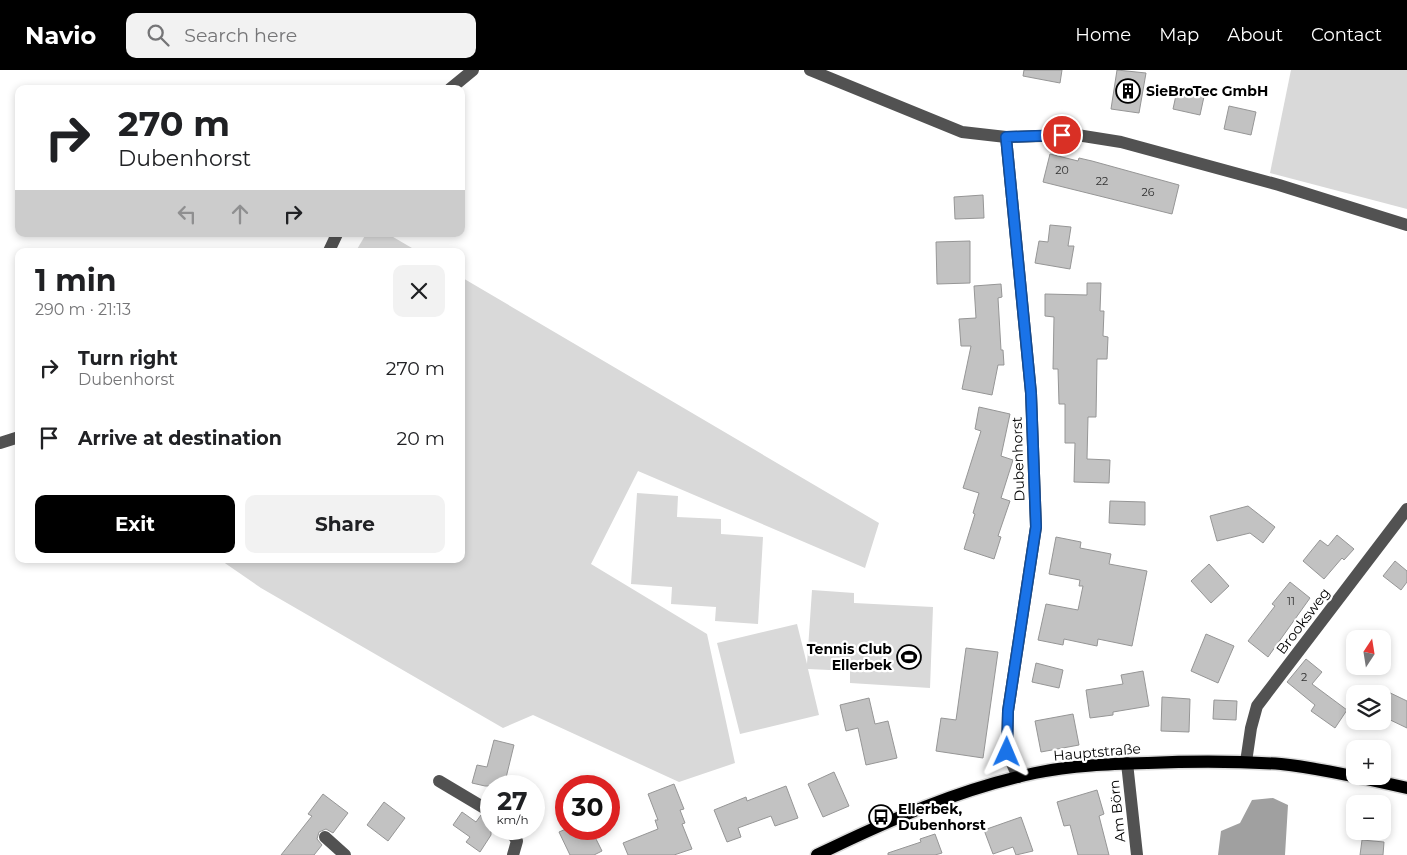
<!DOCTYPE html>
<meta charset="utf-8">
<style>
body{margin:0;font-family:Montserrat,sans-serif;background:#f2f2f2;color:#202124;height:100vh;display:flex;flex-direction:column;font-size:19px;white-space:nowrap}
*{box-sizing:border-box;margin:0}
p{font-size:16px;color:#757577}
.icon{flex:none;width:28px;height:28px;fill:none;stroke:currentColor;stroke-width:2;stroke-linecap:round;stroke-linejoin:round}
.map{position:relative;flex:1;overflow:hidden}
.sheet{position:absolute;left:15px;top:178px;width:450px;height:315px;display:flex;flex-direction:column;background:#fff;border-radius:10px;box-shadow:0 2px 8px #0003}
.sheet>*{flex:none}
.hud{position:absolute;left:15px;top:15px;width:450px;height:152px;border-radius:10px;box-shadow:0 2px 8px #0003;background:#fff;color:#202124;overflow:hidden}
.needle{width:32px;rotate:12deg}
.tools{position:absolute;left:1346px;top:560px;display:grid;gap:10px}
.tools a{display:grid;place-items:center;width:45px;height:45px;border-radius:10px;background:#fff;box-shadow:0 2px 8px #0003;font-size:25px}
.speed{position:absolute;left:480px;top:705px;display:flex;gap:10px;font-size:25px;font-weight:700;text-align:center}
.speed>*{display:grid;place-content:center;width:65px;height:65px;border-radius:50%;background:#fff;box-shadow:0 2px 8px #0003;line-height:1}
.speed small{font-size:12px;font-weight:400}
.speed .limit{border:8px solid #d22;background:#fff;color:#111}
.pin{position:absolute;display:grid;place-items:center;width:42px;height:42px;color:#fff;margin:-21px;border:2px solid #fff;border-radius:50%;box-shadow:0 1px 5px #0007}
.me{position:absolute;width:55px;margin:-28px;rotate:1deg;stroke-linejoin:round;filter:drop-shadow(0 0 4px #0008)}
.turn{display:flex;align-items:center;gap:18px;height:105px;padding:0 20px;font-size:22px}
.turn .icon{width:65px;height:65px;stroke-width:2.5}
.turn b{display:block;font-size:35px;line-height:42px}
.lanes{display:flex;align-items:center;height:48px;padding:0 20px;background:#0003;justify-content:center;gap:25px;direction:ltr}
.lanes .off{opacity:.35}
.round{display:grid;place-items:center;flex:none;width:52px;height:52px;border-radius:10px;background:#f2f2f2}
.summary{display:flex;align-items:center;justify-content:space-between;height:85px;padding:0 20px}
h1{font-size:30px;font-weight:700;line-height:38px}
.cta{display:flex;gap:10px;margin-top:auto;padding:10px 20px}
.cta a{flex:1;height:58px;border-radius:10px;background:#000;color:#fff;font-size:20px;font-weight:700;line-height:58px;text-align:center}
.cta a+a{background:#f2f2f2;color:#202124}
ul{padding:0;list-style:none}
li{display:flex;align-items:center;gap:15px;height:70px;padding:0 20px}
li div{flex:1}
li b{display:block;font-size:19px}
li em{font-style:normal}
header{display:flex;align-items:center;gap:30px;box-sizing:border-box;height:70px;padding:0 25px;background:#000;color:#fff}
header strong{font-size:24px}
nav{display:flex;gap:28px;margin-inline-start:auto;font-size:18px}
.search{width:350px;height:45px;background:#f2f2f2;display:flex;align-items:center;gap:12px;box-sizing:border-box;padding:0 18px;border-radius:10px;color:#757577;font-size:19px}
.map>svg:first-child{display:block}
.green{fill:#d9d9d9}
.water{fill:#a0a0a0}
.building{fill:#c2c2c2;stroke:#969696}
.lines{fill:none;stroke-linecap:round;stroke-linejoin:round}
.major-casing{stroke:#dbdbdb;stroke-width:15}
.minor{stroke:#525252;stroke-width:12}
.major{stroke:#000;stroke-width:12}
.route-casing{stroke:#114b97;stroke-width:12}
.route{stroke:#1a73e8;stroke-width:9}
.labels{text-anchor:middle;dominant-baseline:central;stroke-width:4.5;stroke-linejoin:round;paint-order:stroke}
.number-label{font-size:11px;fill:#303030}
.poi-label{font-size:14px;font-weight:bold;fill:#000;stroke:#fff;text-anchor:start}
.street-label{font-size:14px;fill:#000;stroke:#fff}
</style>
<header>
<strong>Navio</strong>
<div class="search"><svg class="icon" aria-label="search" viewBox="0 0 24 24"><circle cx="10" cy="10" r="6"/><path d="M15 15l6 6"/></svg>Search here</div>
<nav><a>Home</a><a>Map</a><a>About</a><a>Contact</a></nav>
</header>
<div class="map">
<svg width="1407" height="785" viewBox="0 0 1407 785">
<rect width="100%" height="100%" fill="#fff"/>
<g class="green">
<path d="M 1291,0 L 1407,0 L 1407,139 L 1270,103 Z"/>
<path d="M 366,164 L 388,164 L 417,181 L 356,181 Z"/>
<path d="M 461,207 L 879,453 L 865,498 L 638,401 L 591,494 L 707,564 L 735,693 L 679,712 L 533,645 L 503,658 L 261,518 L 219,489 L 461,489 Z"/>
<path d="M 637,423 L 678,426 L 677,447 L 721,449 L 721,464 L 763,467 L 758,554 L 715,551 L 716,537 L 671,534 L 672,517 L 631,514 Z"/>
<path d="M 812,520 L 854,523 L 854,533 L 933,537 L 930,618 L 850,613 L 850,601 L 808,599 L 819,645 L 740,664 L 717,573 L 797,554 L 807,594 Z"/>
</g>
<path class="water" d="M 1273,728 L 1288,735 L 1285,785 L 1218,785 L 1221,761 L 1240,753 L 1252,730 Z"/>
<g class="building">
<path d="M 1024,0 L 1062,0 L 1060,13 L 1023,6 Z"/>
<path d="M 1117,0 L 1146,3 L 1139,43 L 1111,39 Z"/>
<path d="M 1178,16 L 1205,22 L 1200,45 L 1173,39 Z"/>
<path d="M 1229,36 L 1256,42 L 1251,65 L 1224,59 Z"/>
<path d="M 1050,84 L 1078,91 L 1079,88 L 1092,91 L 1179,115 L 1172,144 L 1043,112 Z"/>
<path d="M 983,125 L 984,148 L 955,149 L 954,127 Z"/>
<path d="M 1050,155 L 1071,157 L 1068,176 L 1074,176 L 1070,199 L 1035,193 L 1039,171 L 1048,172 Z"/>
<path d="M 970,171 L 970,213 L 937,214 L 936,172 Z"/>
<path d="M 1087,213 L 1101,213 L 1100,241 L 1104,241 L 1103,266 L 1108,267 L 1107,289 L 1097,289 L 1096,347 L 1088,347 L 1087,389 L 1110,390 L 1109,413 L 1074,412 L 1075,373 L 1065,373 L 1065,334 L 1059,334 L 1058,299 L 1053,299 L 1054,247 L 1045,246 L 1045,224 L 1087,225 Z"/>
<path d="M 1001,214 L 1002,227 L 998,228 L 1001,280 L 1003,280 L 1004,295 L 998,295 L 992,325 L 962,319 L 971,276 L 961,276 L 959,249 L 976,248 L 974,216 Z"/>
<path d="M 979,337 L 1010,344 L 1001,386 L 1013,390 L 1001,428 L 1010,431 L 998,466 L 1001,467 L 994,489 L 964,479 L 975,444 L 973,443 L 979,423 L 963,418 L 981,361 L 975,359 Z"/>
<path d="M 1110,431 L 1145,432 L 1145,455 L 1109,453 Z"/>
<path d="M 1248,436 L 1275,457 L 1263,473 L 1250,463 L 1217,471 L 1210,446 Z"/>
<path d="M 1337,465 L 1354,479 L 1344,490 L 1342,488 L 1324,509 L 1303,491 L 1320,470 L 1328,476 Z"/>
<path d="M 1056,467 L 1081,472 L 1080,478 L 1111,484 L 1109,494 L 1147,501 L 1132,576 L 1098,569 L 1097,576 L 1064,569 L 1063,575 L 1038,570 L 1046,534 L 1078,540 L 1083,516 L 1079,516 L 1080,510 L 1049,504 Z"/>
<path d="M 1395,491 L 1407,501 L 1407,512 L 1401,520 L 1383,506 Z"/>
<path d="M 1209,494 L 1229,516 L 1211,533 L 1191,511 Z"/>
<path d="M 1290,512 L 1310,528 L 1268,587 L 1248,571 L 1275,536 L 1272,534 Z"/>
<path d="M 1206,564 L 1234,576 L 1218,613 L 1191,601 Z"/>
<path d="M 966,578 L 998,582 L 983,688 L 936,681 L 941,648 L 956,650 Z"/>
<path d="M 1306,589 L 1322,602 L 1312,614 L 1347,640 L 1335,658 L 1311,641 L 1315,635 L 1287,612 Z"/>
<path d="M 1036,593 L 1063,600 L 1059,618 L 1032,612 Z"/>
<path d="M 1143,601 L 1149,636 L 1113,642 L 1113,645 L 1090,648 L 1086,620 L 1123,614 L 1121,605 Z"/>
<path d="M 1382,619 L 1407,631 L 1407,658 L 1382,646 Z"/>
<path d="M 1162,627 L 1190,629 L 1189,662 L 1161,661 Z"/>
<path d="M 869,628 L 875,654 L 888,651 L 897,688 L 866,695 L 858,658 L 846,661 L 840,635 Z"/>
<path d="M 1214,630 L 1237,631 L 1236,650 L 1213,649 Z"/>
<path d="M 1073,644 L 1079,675 L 1041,682 L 1035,651 Z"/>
<path d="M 494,670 L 514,675 L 504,716 L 485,716 L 472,713 L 477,695 L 487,697 Z"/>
<path d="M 834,702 L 849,736 L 823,747 L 808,714 Z"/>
<path d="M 674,714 L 684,739 L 680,740 L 685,753 L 682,754 L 692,779 L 674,785 L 628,785 L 623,773 L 658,759 L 655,750 L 658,750 L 648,724 Z"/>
<path d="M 786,716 L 798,748 L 775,756 L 771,746 L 738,758 L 741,767 L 727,772 L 714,740 L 746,727 L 747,731 Z"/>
<path d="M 1097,720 L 1104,744 L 1099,746 L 1109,785 L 1078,785 L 1070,755 L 1064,756 L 1057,732 Z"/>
<path d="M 323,724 L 348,743 L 333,763 L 326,759 L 319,762 L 317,769 L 322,775 L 314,785 L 281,785 L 312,746 L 308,744 Z"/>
<path d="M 384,732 L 405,748 L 388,771 L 367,755 Z"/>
<path d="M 462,742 L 476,752 L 481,745 L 491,752 L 491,765 L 480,782 L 466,772 L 470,767 L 453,755 Z"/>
<path d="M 1021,747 L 1033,781 L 1016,785 L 1013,777 L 993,784 L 984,760 Z"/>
<path d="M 566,759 L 591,759 L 602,781 L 594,785 L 570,785 L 559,762 Z"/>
<path d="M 935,764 L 942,783 L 935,785 L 888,785 L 888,783 L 921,772 L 920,769 Z"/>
<path d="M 1362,770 L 1384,772 L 1383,785 L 1360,785 Z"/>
</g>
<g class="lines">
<g class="major-casing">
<path id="major" d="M 817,785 C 887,751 959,719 1035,703 C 1072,695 1111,694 1148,693 C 1193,691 1237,691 1281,694 C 1320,698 1368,709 1407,718"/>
</g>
<g class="minor">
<path d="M 810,0 L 962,62 L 1006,67 L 1077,65 L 1121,72 L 1279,115 L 1407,155"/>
<path d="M 450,19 L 473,0"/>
<path d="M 1006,67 L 1031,323 L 1036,457 L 1008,641 L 1007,682 L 1018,707"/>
<path d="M 329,181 L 337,164"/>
<path d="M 0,373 L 19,367"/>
<path d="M 1246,692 L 1251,658 L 1257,636 L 1407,439"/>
<path d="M 1127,693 L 1137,785"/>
<path d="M 439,711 L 491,742"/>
<path d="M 509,759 L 517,771 L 513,785"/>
<path d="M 325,767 L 345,785"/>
</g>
<use href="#major" class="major"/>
</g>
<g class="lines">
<g class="route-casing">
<path id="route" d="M 1007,682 L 1008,641 L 1036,457 L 1031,323 L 1006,67 L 1062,65"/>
</g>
<use href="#route" class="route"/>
</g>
<defs>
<g id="building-ring" transform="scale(1.25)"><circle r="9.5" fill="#fff" stroke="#000" stroke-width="1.5"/><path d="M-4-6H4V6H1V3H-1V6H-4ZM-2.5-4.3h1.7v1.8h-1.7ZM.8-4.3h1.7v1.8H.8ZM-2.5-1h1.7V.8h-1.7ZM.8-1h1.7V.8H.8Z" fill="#000"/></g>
<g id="stadium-ring" transform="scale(1.25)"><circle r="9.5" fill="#fff" stroke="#000" stroke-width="1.5"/><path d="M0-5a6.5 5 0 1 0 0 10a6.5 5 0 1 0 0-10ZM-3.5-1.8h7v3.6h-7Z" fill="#000"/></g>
<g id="bus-ring" transform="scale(1.25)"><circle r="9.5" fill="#fff" stroke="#000" stroke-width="1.5"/><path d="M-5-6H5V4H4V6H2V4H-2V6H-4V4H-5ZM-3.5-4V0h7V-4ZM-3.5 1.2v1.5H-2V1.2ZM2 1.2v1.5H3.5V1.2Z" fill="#000"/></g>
</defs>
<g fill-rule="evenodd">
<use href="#building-ring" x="1128" y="21"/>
<use href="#stadium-ring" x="909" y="587"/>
<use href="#bus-ring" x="881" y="747"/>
</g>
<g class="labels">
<g class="number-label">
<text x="1062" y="100">20</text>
<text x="1102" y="111">22</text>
<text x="1148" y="122">26</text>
<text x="1291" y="531">11</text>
<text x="1304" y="607">2</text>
</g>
<g class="poi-label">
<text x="1146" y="21">SieBroTec GmbH</text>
<text x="892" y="579" text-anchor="end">Tennis Club<tspan x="892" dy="16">Ellerbek</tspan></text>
<text x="898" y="739">Ellerbek,<tspan x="898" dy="16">Dubenhorst</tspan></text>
</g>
<g class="street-label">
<text transform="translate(1018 389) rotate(-92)">Dubenhorst</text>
<text transform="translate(1303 551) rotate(-53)">Brooksweg</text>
<text transform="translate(1097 682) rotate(-5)">Hauptstraße</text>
<text transform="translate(1117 741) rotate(-96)">Am Börn</text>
</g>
</g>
</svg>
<div class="tools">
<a><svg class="needle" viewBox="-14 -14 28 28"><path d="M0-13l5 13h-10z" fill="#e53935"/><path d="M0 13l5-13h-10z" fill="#757577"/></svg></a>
<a><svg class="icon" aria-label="layers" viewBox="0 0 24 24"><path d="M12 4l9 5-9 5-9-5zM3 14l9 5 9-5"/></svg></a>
<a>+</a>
<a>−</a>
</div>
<div class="speed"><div>27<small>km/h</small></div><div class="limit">30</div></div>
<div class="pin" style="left:1062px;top:65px;background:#d93025"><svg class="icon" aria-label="arrive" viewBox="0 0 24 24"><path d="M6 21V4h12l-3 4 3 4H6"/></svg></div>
<svg class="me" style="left:1007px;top:682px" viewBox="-20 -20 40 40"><path d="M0-17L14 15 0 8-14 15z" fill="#1a73e8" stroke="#fff" stroke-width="4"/></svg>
<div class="hud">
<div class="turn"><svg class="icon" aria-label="right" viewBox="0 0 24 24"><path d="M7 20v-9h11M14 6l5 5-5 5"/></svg><div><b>270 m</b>Dubenhorst</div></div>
<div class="lanes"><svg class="icon off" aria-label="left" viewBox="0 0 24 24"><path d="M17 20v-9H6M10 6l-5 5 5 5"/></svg><svg class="icon off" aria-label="ahead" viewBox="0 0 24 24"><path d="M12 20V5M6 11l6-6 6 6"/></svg><svg class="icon" aria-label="right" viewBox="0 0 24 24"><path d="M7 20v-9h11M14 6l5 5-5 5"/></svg></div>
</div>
<section class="sheet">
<div class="summary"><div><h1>1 min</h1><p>290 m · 21:13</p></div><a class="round"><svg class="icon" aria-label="close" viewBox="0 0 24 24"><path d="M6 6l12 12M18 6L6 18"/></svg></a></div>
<ul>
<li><svg class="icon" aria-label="right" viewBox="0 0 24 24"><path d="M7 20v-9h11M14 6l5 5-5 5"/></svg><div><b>Turn right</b><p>Dubenhorst</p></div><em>270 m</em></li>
<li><svg class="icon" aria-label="arrive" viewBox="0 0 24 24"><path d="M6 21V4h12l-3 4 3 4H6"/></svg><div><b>Arrive at destination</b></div><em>20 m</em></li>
</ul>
<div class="cta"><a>Exit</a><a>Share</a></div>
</section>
</div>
